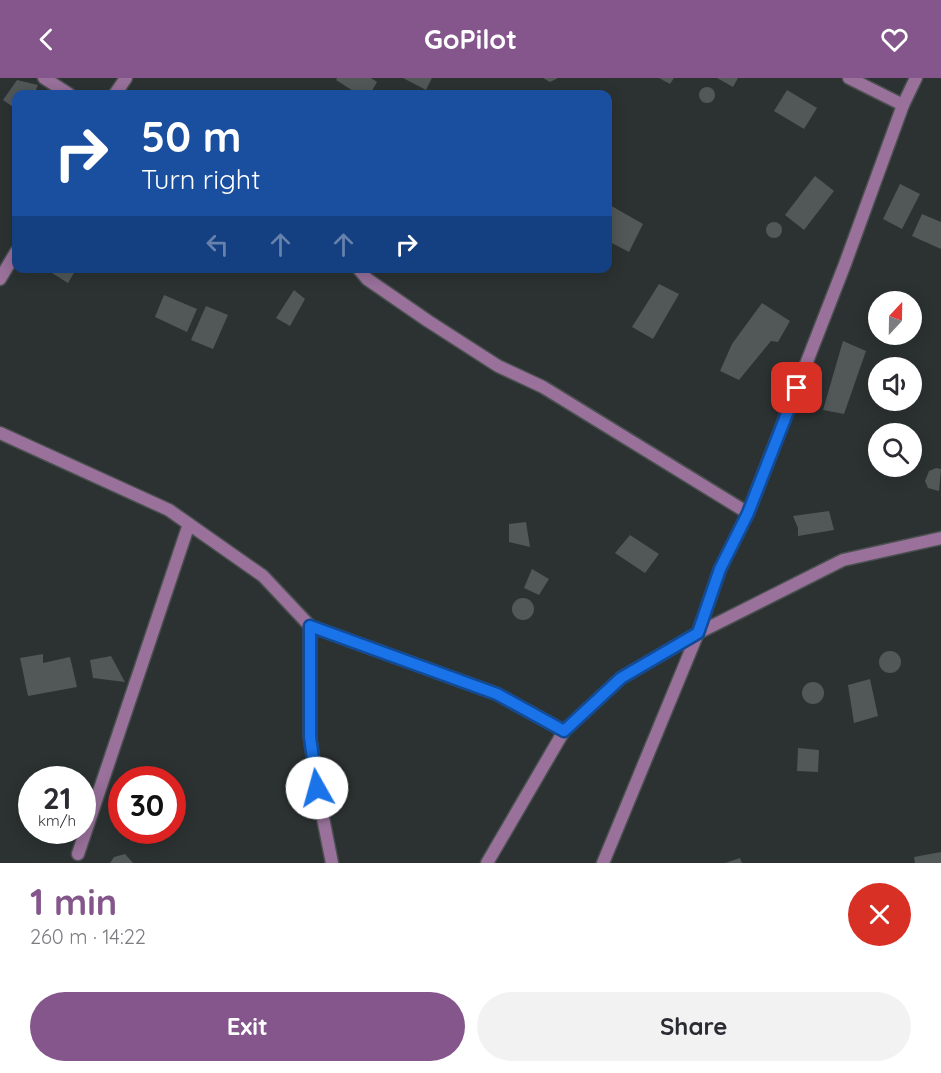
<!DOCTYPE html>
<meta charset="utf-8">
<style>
body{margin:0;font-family:Quicksand,sans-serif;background:#f2f2f3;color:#2b2b33;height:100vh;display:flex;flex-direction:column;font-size:22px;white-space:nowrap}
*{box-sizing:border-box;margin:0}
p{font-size:20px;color:#7c7c81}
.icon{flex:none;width:33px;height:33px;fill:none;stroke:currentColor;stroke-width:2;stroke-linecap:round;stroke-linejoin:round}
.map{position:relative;height:785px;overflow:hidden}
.panel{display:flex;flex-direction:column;background:#fff;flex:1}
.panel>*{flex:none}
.banner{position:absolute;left:12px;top:12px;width:600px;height:183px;border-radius:12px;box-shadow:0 3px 15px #0003;background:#1a4fa0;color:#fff;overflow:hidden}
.needle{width:39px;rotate:22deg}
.buttons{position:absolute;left:868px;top:213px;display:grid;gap:12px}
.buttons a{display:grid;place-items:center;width:54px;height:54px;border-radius:50%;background:#fff;box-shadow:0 3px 15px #0003;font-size:30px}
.speed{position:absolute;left:18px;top:688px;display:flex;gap:12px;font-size:30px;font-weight:700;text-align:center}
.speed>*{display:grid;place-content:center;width:78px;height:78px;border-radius:50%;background:#fff;box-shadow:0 3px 15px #0003;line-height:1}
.speed small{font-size:15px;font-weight:400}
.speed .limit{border:9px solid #d22;background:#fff;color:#111}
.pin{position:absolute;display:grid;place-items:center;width:51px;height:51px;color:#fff;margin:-26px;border-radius:12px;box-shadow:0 3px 9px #0006}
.me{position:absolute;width:66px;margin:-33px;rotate:353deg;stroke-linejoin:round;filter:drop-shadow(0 0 4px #0008)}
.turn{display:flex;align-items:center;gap:21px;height:126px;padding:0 30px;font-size:27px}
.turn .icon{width:78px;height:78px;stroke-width:2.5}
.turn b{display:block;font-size:42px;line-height:51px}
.lanes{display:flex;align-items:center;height:57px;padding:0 30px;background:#0003;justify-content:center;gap:30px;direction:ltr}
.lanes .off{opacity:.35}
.round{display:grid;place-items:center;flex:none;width:63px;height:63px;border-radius:32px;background:#f2f2f3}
.overview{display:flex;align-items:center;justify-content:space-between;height:102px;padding:0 30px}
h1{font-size:36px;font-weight:800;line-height:45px;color:#84568b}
.action{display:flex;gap:12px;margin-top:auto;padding:12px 30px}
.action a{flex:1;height:69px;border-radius:36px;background:#84568b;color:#fff;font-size:24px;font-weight:800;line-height:69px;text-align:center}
.action a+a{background:#f2f2f3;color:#2b2b33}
header{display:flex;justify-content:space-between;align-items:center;height:78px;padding:0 30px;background:#84568b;color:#fff;font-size:27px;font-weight:800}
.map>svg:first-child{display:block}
.building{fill:#515857}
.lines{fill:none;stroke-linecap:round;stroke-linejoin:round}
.minor-casing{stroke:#4a5050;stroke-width:15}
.minor{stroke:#99719b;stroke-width:12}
.route-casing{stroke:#114b97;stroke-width:15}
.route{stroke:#1a73e8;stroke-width:10}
</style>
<header><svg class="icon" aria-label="back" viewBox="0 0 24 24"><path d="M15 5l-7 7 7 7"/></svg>GoPilot<svg class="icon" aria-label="heart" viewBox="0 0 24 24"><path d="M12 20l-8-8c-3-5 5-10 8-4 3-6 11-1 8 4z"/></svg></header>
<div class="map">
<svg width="941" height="785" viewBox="0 0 941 785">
<rect width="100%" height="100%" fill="#2c3232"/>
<g class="building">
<path d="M 337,0 L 371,0 L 377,4 L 370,16 L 358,16 L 336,2 Z"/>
<path d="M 403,0 L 432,0 L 426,12 Z"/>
<path d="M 543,0 L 558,0 L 550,4 Z"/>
<path d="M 659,0 L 674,0 L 670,6 Z"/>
<path d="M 717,0 L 738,0 L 733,9 Z"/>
<path d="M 17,2 L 38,7 L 34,16 L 16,16 L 16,31 L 3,22 Z"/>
<circle cx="707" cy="17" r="8"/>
<path d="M 787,12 L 817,30 L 804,51 L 774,33 Z"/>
<path d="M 815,98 L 834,113 L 804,152 L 785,137 Z"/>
<path d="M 900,106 L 920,116 L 902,151 L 883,141 Z"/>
<path d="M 608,126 L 643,146 L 629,174 L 608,163 Z"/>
<path d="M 922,136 L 941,144 L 941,171 L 912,158 Z"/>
<circle cx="774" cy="152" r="8"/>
<path d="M 44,190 L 77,190 L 68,205 Z"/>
<path d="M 659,206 L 679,216 L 653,261 L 632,249 Z"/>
<path d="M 294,212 L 305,221 L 290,248 L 276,240 Z"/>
<path d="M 164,217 L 197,231 L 187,254 L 155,239 Z"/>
<path d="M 762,225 L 790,243 L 778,264 L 771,263 L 739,302 L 720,293 L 732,266 Z"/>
<path d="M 206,228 L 228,237 L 213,271 L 191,262 Z"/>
<path d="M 843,263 L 866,273 L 844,336 L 823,332 Z"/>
<path d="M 936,390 L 941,391 L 939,413 L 928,410 L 925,403 L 929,393 Z"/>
<path d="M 829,433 L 834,452 L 798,458 L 798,450 L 793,438 Z"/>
<path d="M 526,444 L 530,469 L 509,464 L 509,446 Z"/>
<path d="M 630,457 L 659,476 L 645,495 L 615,475 Z"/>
<path d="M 532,491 L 549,501 L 539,517 L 524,510 Z"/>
<circle cx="523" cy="531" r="11"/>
<circle cx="890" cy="584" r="11"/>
<path d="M 43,576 L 43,585 L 70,579 L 77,609 L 28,618 L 20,580 Z"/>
<path d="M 111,578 L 125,604 L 93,600 L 90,582 Z"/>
<path d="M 870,601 L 878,638 L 854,645 L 848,607 Z"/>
<circle cx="813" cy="615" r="11"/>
<path d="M 798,670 L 819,672 L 818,694 L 797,693 Z"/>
<path d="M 941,774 L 941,785 L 915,785 L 914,779 Z"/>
<path d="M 125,776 L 133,785 L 110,785 L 114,779 Z"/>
<path d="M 740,780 L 742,785 L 725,785 Z"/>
</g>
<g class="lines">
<g class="minor-casing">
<g id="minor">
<path d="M 44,0 L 69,16"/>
<path d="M 849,0 L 903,27"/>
<path d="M 115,16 L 126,0"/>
<path d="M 358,190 L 367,201 L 428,243 L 498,288 L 543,309 L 748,435"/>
<path d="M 0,201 L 16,174"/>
<path d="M 0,355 L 169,432 L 263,498 L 310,548 L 497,616 L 564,653"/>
<path d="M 310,548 L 310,659 L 317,710 L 332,785"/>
<path d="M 78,776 L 189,446"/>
<path d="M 487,785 L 564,653 L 621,600 L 698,555 L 843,482 L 941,460"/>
<path d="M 603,785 L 698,555 L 720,491 L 748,435 L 845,186 L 903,27 L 916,0"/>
</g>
</g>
<use href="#minor" class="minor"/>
</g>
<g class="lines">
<g class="route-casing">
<path id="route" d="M 317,710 L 310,659 L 310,548 L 497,616 L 564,653 L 621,600 L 698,555 L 720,491 L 748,435 L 797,310"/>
</g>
<use href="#route" class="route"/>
</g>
</svg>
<div class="buttons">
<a><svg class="needle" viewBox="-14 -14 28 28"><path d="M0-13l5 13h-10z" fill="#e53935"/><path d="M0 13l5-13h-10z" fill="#7c7c81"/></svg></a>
<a><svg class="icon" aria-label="sound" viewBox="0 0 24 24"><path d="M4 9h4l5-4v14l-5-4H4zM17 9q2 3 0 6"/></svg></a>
<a><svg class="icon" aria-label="search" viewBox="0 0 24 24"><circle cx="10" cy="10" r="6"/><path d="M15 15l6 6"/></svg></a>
</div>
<div class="speed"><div>21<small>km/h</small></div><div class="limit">30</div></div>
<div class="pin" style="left:797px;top:310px;background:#d93025"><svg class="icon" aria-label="arrive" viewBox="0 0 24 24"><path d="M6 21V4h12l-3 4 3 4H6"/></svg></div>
<svg class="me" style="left:317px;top:710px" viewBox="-20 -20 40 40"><circle r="19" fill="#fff"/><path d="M0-13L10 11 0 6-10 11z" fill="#1a73e8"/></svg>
<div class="banner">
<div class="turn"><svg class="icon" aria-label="right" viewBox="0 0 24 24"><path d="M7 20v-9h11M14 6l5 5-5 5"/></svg><div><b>50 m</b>Turn right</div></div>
<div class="lanes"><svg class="icon off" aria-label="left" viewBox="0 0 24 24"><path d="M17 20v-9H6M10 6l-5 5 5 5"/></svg><svg class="icon off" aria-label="ahead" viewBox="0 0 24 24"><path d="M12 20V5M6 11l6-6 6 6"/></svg><svg class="icon off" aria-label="ahead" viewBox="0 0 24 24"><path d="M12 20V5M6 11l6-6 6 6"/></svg><svg class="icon" aria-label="right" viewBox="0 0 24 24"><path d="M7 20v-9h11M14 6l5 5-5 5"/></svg></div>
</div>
</div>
<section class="panel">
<div class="overview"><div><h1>1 min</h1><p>260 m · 14:22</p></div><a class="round" style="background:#d93025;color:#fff"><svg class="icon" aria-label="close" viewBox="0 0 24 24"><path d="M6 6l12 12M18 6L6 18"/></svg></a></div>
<div class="action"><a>Exit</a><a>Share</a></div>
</section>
